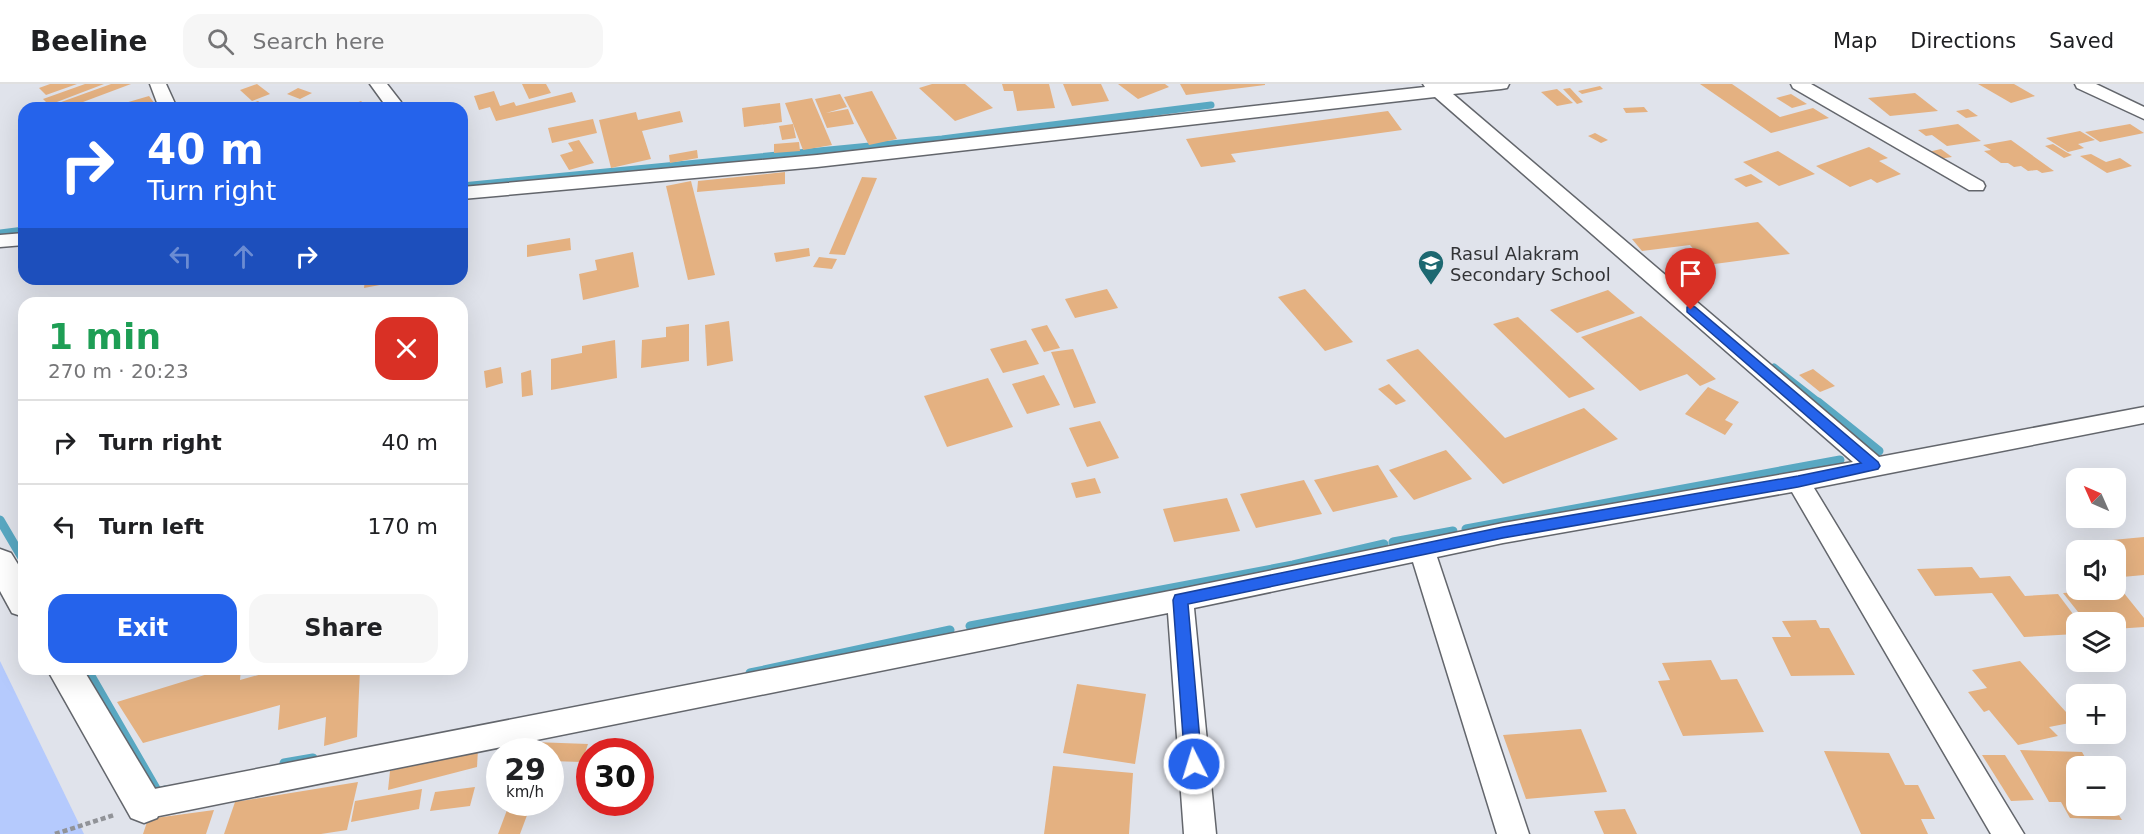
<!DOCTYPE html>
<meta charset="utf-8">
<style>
body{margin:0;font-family:"DejaVu Sans",sans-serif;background:#f6f6f6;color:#202124;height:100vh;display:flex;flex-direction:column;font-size:22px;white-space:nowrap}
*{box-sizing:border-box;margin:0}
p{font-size:20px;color:#757577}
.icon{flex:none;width:33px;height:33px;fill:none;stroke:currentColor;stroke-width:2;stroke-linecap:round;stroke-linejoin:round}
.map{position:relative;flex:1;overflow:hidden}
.panel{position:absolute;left:18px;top:213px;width:450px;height:378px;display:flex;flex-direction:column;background:#fff;border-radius:18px;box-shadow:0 6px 24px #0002}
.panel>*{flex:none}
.banner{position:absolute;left:18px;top:18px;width:450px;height:183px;border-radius:18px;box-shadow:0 6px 24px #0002;background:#2563eb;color:#fff;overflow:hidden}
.needle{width:39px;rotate:315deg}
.buttons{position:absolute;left:2066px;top:384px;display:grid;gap:12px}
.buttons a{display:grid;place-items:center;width:60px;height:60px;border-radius:12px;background:#fff;box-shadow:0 6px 24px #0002;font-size:30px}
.speed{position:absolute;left:486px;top:654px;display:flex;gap:12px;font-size:30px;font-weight:700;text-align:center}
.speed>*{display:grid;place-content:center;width:78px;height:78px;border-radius:50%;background:#fff;box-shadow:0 6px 24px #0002;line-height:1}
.speed small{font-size:15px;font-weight:400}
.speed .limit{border:9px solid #d22;background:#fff;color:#111}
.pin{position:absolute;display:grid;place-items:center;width:51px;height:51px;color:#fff;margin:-62px -26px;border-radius:50% 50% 50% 0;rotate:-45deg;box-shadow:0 0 6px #0007}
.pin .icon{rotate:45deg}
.me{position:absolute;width:66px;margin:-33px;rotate:355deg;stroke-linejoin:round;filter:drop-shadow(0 0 4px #0008)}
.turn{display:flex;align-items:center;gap:21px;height:126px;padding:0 30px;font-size:27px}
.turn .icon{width:78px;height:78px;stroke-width:2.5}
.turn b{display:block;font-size:42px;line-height:51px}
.lanes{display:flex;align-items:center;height:57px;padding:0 30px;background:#0003;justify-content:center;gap:30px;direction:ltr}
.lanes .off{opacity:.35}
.round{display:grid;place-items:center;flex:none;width:63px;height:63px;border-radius:18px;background:#f6f6f6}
.head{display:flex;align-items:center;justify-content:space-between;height:102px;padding:0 30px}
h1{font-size:36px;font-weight:800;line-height:45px;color:#1e9e55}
.action{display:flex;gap:12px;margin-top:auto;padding:12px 30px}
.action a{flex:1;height:69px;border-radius:18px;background:#2563eb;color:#fff;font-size:24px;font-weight:800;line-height:69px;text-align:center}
.action a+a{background:#f6f6f6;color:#202124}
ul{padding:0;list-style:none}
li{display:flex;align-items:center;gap:18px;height:84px;padding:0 30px;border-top:2px solid #e0e0e0}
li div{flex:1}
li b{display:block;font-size:22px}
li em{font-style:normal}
header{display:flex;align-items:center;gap:36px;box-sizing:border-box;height:84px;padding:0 30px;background:#fff;border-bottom:2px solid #e0e0e0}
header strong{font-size:28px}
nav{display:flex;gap:33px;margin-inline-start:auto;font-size:21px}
.search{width:420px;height:54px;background:#f6f6f6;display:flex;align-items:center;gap:15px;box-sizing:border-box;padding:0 21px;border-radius:18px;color:#757577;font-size:22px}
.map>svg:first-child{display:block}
.green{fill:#b5cafd}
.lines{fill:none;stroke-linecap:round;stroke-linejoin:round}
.stream-far1{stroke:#59a8c2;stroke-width:7}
.stream{stroke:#59a8c2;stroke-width:9}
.building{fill:#e4b181}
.minor-casing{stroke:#63666c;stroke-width:3}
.tertiary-casing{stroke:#63666c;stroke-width:3}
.path{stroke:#919398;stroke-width:4.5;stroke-dasharray:5 3;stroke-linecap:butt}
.minor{fill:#fff;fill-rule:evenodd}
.tertiary{fill:#fff;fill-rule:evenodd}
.route{fill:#2563eb;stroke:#184099;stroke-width:1.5}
.labels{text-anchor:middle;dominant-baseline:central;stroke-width:4.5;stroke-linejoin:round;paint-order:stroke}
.poi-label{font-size:18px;fill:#323336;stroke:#e0e3eb;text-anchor:start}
</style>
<header>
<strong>Beeline</strong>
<div class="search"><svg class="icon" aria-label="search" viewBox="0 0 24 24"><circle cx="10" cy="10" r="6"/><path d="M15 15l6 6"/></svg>Search here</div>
<nav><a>Map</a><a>Directions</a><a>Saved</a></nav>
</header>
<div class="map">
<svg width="2144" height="750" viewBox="0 0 2144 750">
<rect width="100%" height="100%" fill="#e0e3eb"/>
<path class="green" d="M 0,577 L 84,750 L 0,750 Z"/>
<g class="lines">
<g class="stream-far1">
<path d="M 462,102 L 942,55 L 1211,21"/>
<path d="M 0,149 L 24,146"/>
<path d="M 1774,283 L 1820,319"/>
</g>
<g class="stream">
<path d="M 1818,318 L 1879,367"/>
<path d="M 0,436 L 24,477"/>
<path d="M 1466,445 L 1840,376"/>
<path d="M 1393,458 L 1453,447"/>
<path d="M 970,542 L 1293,481 L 1384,460"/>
<path d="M 87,585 L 158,708 L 165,706"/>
<path d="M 750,589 L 950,546"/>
<path d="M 284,679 L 313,674"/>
</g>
</g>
<g class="building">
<path d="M 50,0 L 77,0 L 46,11 L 39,4 Z"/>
<path d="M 85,0 L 104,0 L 49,21 L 43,15 Z"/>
<path d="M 111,0 L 131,0 L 67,24 L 57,24 L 53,21 Z"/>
<path d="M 257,0 L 270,10 L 252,17 L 240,6 Z"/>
<path d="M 522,0 L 546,0 L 551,9 L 529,15 Z"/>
<path d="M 932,0 L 965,0 L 993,24 L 955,37 L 919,4 Z"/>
<path d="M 1002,0 L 1049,0 L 1055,24 L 1017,27 L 1013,7 L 1004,7 Z"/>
<path d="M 1063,0 L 1101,0 L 1109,17 L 1072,22 Z"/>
<path d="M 1118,0 L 1165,0 L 1169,3 L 1138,15 Z"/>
<path d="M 1180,0 L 1265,0 L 1265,1 L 1186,11 Z"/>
<path d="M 1700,0 L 1732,0 L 1780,33 L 1813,24 L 1829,34 L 1771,49 Z"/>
<path d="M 1978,0 L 2014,0 L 2035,12 L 2011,19 Z"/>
<path d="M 1600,2 L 1603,5 L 1582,10 L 1578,7 Z"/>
<path d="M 298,4 L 312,9 L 300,15 L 287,10 Z"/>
<path d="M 1570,4 L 1583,18 L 1577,20 L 1563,5 Z"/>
<path d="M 1557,5 L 1573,19 L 1557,22 L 1541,8 Z"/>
<path d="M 494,7 L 500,22 L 514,18 L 516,22 L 572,8 L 576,18 L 496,37 L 490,23 L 479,26 L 474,12 Z"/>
<path d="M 872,7 L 897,55 L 869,61 L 844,13 Z"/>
<path d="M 1915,9 L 1938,27 L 1890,32 L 1868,14 Z"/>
<path d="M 840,10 L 847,23 L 826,29 L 848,25 L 854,40 L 827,44 L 815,15 Z"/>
<path d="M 1791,10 L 1807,20 L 1792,24 L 1776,14 Z"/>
<path d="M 149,12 L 158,24 L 128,24 L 125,19 Z"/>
<path d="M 812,14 L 832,61 L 803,66 L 785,19 Z"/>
<path d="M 258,17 L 266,24 L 240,24 Z"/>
<path d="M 361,17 L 368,24 L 344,24 Z"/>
<path d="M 780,19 L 782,38 L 744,43 L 742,24 Z"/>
<path d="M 1644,23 L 1648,28 L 1626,29 L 1623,24 Z"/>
<path d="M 1968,25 L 1978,32 L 1966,34 L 1956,27 Z"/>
<path d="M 680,27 L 683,38 L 642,47 L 651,75 L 611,84 L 599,36 L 636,28 L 638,36 Z"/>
<path d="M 1388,27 L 1402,46 L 1231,70 L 1236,78 L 1201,83 L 1186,55 Z"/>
<path d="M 593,35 L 597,49 L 552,59 L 548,44 Z"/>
<path d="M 793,40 L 796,54 L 782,56 L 779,42 Z"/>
<path d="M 1958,40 L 1981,57 L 1947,62 L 1932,51 L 1926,52 L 1918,46 Z"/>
<path d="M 2130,40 L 2144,49 L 2100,58 L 2085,48 Z"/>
<path d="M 2080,47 L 2095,56 L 2078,60 L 2084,64 L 2068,68 L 2046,54 Z"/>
<path d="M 1595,49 L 1608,56 L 1601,59 L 1588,52 Z"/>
<path d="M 579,56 L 594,79 L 569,86 L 560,71 L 573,67 L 568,59 Z"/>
<path d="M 2011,56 L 2054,87 L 2042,89 L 2037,86 L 2028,87 L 2021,82 L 2014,83 L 2008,79 L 2001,79 L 1984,67 L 1991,66 L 1983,61 Z"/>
<path d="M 799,58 L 800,67 L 774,69 L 774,60 Z"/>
<path d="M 2053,60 L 2066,68 L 2072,71 L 2064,74 L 2045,62 Z"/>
<path d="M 1869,63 L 1888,74 L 1879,77 L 1901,90 L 1877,99 L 1871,95 L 1850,103 L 1816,82 Z"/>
<path d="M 1941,65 L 1952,73 L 1939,75 L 1928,68 Z"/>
<path d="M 697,66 L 698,74 L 670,79 L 669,71 Z"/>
<path d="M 1778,67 L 1815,90 L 1779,102 L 1743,78 Z"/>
<path d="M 2091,70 L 2106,78 L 2120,74 L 2132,82 L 2107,89 L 2080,72 Z"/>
<path d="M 785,88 L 785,100 L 697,108 L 698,97 Z"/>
<path d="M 1751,90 L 1763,98 L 1746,103 L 1734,95 Z"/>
<path d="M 862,93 L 877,94 L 845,171 L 829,170 Z"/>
<path d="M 691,97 L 715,191 L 688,196 L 666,102 Z"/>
<path d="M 1758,138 L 1790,170 L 1707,181 L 1690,161 L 1642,167 L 1632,155 Z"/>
<path d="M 570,154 L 571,166 L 527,173 L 527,161 Z"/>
<path d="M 809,164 L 810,172 L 776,178 L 774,169 Z"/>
<path d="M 633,168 L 639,203 L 583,216 L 579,190 L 597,186 L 595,176 Z"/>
<path d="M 819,173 L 837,175 L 832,185 L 813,183 Z"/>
<path d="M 365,195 L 385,195 L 385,200 L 364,204 Z"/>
<path d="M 1107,205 L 1118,224 L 1075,234 L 1065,215 Z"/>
<path d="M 1305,205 L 1353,258 L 1325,267 L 1278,213 Z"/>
<path d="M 1608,206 L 1635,229 L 1577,249 L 1550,226 Z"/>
<path d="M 1641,232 L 1716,295 L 1700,302 L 1687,290 L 1640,307 L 1581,253 Z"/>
<path d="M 1518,233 L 1595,305 L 1569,314 L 1493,240 Z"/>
<path d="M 729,237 L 733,277 L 707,282 L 705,241 Z"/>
<path d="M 689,240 L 689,277 L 641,284 L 642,256 L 666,253 L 666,243 Z"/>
<path d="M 1047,241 L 1060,264 L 1044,268 L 1031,245 Z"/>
<path d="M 615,256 L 617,294 L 551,306 L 551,275 L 582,269 L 582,262 Z"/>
<path d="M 1026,256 L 1039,280 L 1003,289 L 990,265 Z"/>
<path d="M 1073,265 L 1096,319 L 1074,324 L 1051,268 Z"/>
<path d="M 1418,265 L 1505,354 L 1584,324 L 1618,355 L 1503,400 L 1386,276 Z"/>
<path d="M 501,283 L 503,299 L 486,304 L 484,287 Z"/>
<path d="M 1813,285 L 1835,302 L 1820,308 L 1799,291 Z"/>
<path d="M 531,286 L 533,311 L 522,313 L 521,289 Z"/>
<path d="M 1044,291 L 1060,321 L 1027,330 L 1012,300 Z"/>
<path d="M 988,294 L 1013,343 L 947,363 L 924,312 Z"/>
<path d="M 1389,300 L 1406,317 L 1396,321 L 1378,305 Z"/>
<path d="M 1708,303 L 1739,318 L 1725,336 L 1733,340 L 1725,351 L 1685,330 Z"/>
<path d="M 1100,337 L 1119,374 L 1087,383 L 1069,344 Z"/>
<path d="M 1446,366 L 1472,395 L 1414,416 L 1389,386 Z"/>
<path d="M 1378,381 L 1398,413 L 1333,428 L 1314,396 Z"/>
<path d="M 1095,394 L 1101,409 L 1076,414 L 1071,399 Z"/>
<path d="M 1304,396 L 1322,430 L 1256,444 L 1240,410 Z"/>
<path d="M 1227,414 L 1240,447 L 1174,458 L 1163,425 Z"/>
<path d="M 2144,453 L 2144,491 L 2122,493 L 2115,485 L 2115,466 L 2099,466 L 2091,458 Z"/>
<path d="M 1972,483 L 1980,494 L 2010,492 L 2025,512 L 2058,510 L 2079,538 L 2076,538 L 2076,550 L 2024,553 L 1992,509 L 1935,512 L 1917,485 Z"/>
<path d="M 2115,498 L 2144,534 L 2144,543 L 2115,545 L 2115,538 L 2086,538 L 2063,509 L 2115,506 Z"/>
<path d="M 1816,536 L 1820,544 L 1829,544 L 1855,591 L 1791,592 L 1772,553 L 1791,553 L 1782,537 Z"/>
<path d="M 1711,576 L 1721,596 L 1737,595 L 1764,648 L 1683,652 L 1658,597 L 1670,596 L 1662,579 Z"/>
<path d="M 2020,577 L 2075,638 L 2049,643 L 2058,652 L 2018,661 L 1989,626 L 1984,628 L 1968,608 L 1987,604 L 1972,586 Z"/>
<path d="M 224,585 L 241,585 L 240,596 L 280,585 L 360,585 L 357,653 L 324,662 L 326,633 L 278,646 L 280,621 L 143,659 L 117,618 Z"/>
<path d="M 1077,600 L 1146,610 L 1135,680 L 1063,669 Z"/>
<path d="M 1581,645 L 1607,708 L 1526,715 L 1503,651 Z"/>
<path d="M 534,658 L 588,660 L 582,678 L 550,677 L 550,668 L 530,668 Z"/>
<path d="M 478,665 L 477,683 L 388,706 L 390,687 Z"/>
<path d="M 2020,666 L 2082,668 L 2090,682 L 2076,682 L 2076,722 L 2113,722 L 2122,736 L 2070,734 L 2061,718 L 2049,718 Z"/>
<path d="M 1824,667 L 1889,669 L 1905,701 L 1918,701 L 1935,735 L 1921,735 L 1928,750 L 1861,750 Z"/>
<path d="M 1982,671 L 2005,671 L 2034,716 L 2011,717 Z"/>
<path d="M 1053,682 L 1133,689 L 1129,750 L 1044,750 Z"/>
<path d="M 358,698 L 347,746 L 321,750 L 224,750 L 235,718 Z"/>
<path d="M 475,703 L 470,722 L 430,727 L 435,708 Z"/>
<path d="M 422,705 L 419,725 L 351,738 L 355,717 Z"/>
<path d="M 510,718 L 532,718 L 520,750 L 498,750 Z"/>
<path d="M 1625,725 L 1637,750 L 1604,750 L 1594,727 Z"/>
<path d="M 214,726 L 206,750 L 143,750 L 148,735 Z"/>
</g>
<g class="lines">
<g class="minor-casing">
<g id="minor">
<path d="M 150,0 L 166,0 L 177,24 L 159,24 Z"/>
<path d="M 370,0 L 387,0 L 401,18 L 402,24 L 384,24 L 383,18 Z"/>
<path d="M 1423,0 L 1509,0 L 1507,4 L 1501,5 L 1453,10 L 1879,373 L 2144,323 L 2144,339 L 1814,404 L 2024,750 L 1991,750 L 1792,408 L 1503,459 L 1437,473 L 1529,750 L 1497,750 L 1413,478 L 1194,524 L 1216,750 L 1184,750 L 1168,529 L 144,735 L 133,731 L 129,721 L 133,711 L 144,707 L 1180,505 L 1503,439 L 1853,378 L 1435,13 L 817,83 L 462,115 L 462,103 L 817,71 L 1425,3 Z"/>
<path d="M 1791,0 L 1811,0 L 1983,98 L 1985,102 L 1983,106 L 1969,106 L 1793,4 Z"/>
<path d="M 2075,0 L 2096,0 L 2144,23 L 2144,35 L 2077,4 Z"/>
<path d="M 24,149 L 24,161 L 0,163 L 0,151 Z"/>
</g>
</g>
<g class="tertiary-casing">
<g id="tertiary">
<path d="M 0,465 L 11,469 L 24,490 L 24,533 L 12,529 L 0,507 Z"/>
<path d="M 47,585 L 83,585 L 157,708 L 163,721 L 157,734 L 144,739 L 131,734 Z"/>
</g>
</g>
<path class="path" d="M 55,750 L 114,731"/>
<use href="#minor" class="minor"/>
<use href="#tertiary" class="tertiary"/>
</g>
<path class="route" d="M 1691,222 L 1695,223 L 1878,378 L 1880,382 L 1878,385 L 1798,403 L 1503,454 L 1188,520 L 1202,680 L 1200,685 L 1194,687 L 1188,685 L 1185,680 L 1173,516 L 1175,511 L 1503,443 L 1798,392 L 1861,379 L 1687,228 L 1687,223 Z"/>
<defs>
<g id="school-pin" transform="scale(1.35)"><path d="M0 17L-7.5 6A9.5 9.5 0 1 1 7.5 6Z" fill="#1d6871" stroke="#e0e3eb"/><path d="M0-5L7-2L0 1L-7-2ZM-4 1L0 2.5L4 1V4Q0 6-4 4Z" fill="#fff"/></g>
</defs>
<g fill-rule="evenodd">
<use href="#school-pin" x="1431" y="179"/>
</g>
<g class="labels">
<g class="poi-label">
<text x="1450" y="169">Rasul Alakram<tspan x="1450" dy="21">Secondary School</tspan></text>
</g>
</g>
</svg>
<div class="buttons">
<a><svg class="needle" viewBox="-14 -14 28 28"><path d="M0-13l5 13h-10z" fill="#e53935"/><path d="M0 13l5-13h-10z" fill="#757577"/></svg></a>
<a><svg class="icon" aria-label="sound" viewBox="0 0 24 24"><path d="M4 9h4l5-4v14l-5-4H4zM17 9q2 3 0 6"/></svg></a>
<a><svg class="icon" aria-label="layers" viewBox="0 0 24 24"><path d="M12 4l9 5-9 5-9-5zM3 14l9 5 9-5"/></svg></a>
<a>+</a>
<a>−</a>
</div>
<div class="speed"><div>29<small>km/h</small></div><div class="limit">30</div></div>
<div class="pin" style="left:1691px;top:226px;background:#d93025"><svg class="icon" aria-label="arrive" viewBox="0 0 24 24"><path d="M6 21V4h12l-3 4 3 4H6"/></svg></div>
<svg class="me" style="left:1194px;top:680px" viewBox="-20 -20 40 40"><circle r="17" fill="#2563eb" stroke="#fff" stroke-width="3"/><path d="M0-11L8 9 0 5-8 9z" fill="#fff"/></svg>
<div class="banner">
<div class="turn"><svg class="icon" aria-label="right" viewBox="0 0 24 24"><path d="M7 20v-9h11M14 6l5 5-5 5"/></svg><div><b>40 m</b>Turn right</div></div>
<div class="lanes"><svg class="icon off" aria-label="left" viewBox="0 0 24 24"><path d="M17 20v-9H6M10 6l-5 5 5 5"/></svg><svg class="icon off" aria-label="ahead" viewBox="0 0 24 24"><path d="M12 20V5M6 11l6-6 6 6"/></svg><svg class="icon" aria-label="right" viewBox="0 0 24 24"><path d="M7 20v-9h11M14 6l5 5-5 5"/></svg></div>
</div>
<section class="panel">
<div class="head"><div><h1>1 min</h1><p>270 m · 20:23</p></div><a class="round" style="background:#d93025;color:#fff"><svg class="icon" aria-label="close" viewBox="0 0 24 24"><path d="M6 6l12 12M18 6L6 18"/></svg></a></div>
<ul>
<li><svg class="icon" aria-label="right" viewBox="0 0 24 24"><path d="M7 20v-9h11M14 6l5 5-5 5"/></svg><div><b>Turn right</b></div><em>40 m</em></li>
<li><svg class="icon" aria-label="left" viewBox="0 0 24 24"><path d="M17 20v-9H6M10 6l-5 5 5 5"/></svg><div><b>Turn left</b></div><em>170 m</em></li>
</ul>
<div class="action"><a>Exit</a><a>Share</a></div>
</section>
</div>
